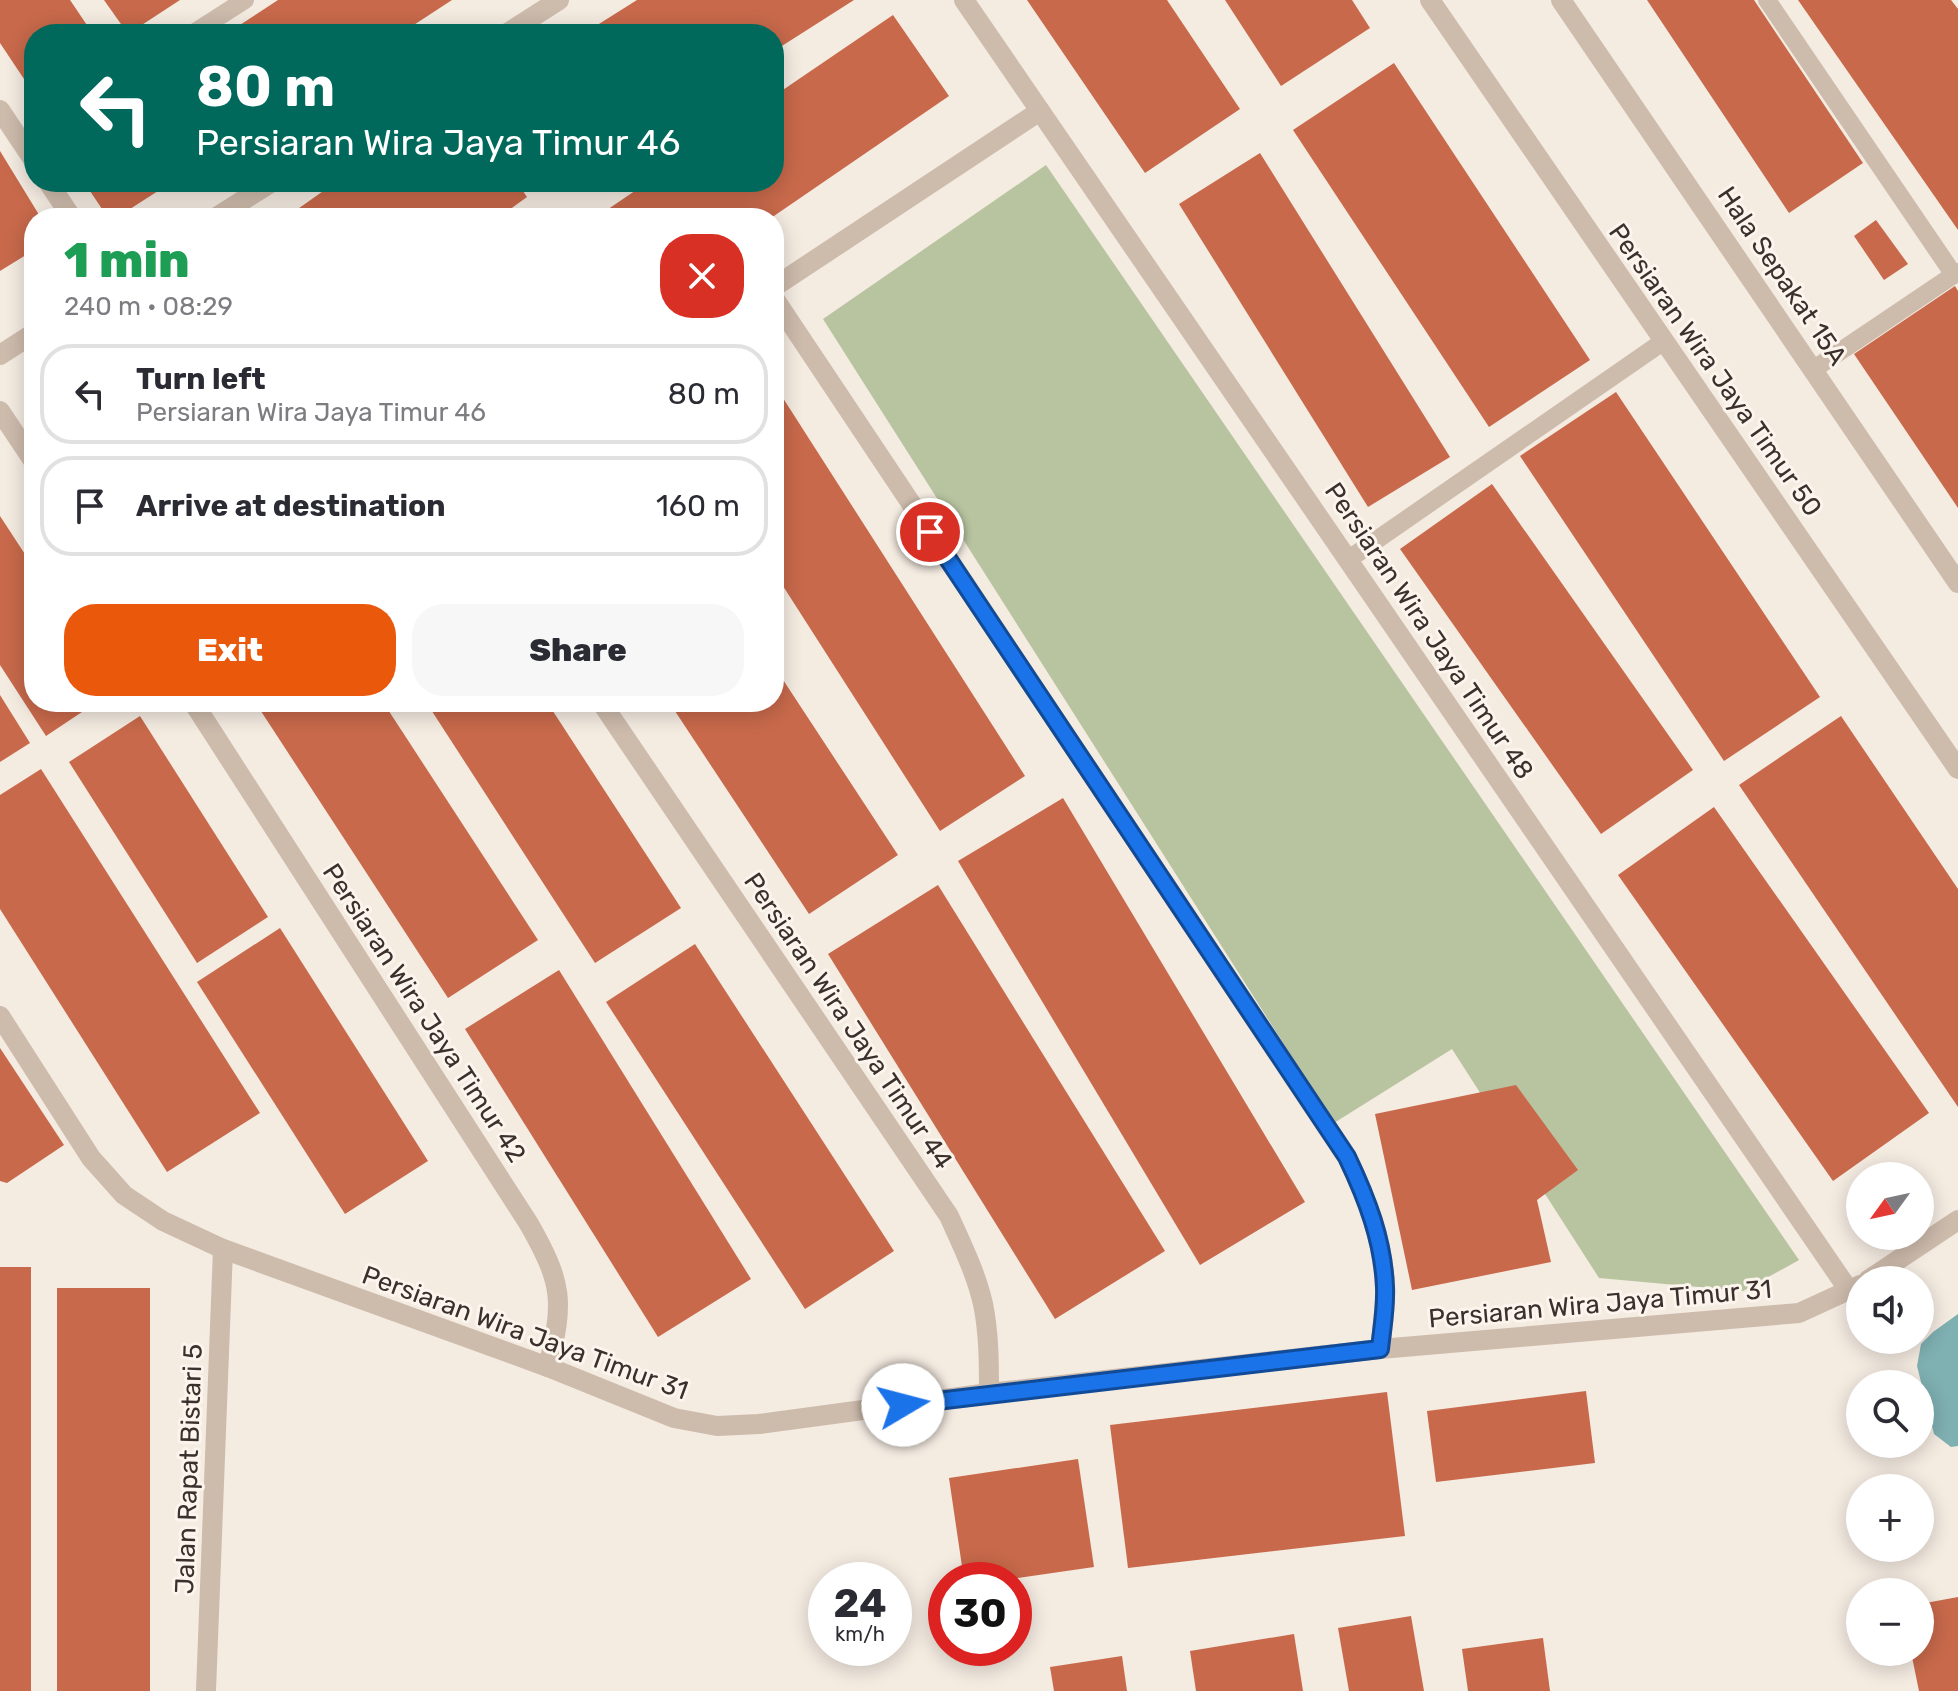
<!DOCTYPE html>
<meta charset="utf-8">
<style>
body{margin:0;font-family:Rubik,sans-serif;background:#f7f7f7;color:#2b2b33;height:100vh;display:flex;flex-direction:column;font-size:30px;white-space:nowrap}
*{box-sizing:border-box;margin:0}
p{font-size:26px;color:#7c7c81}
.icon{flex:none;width:44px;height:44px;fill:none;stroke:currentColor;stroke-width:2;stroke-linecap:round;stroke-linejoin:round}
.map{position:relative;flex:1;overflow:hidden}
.panel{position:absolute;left:24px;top:208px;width:760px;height:504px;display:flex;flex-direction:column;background:#fff;border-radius:32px;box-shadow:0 4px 20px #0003}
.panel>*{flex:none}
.banner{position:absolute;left:24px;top:24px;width:760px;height:168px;border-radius:32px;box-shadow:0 4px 20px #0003;background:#00695c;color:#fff;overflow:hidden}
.needle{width:52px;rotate:237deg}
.fabs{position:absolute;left:1846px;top:1162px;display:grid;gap:16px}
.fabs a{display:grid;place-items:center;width:88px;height:88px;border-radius:50%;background:#fff;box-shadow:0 4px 20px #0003;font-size:40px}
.speed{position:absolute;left:808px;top:1562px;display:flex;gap:16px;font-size:40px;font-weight:700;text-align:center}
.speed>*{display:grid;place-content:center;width:104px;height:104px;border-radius:50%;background:#fff;box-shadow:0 4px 20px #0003;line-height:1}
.speed small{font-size:20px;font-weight:400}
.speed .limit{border:12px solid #d22;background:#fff;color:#111}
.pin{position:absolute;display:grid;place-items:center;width:68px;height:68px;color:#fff;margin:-34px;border:4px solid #fff;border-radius:50%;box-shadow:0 2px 8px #0007}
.me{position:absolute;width:88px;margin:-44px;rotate:82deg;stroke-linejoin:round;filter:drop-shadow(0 0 6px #0008)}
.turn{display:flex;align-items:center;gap:28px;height:168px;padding:0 40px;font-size:36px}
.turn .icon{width:104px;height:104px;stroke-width:2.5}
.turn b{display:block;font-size:56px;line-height:68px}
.round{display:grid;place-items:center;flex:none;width:84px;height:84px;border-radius:32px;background:#f7f7f7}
.headline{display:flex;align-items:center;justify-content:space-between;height:136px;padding:0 40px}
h1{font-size:48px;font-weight:800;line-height:60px;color:#1e9e55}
.button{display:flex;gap:16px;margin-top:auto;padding:16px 40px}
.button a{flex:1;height:92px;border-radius:32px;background:#ea580c;color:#fff;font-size:32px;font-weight:800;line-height:92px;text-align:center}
.button a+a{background:#f7f7f7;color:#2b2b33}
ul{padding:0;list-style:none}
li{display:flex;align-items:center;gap:24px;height:100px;margin:0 16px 12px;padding:0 24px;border:4px solid #e1e1e2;border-radius:32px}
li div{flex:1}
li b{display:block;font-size:30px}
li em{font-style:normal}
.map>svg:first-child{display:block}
.green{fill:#b8c4a0}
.water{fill:#7fb0b2}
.building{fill:#c8694b}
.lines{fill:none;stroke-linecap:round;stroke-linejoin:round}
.service{stroke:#cdbbac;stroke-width:18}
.minor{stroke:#cdbbac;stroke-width:20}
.tertiary{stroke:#cdbbac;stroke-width:20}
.route-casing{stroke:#114b97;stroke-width:20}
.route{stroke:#1a73e8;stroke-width:14}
.labels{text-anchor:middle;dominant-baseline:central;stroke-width:6;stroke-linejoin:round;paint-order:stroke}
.street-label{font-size:26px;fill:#3b302b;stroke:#fbf5ee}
</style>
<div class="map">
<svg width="1958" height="1691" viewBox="0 0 1958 1691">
<rect width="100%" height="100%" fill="#f4ebe1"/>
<path class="green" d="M 1046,165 L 1799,1260 L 1743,1291 L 1599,1278 L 1452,1049 L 1334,1123 L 823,319 Z"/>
<path class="water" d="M 1958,1314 L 1958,1446 L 1951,1447 L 1934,1434 L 1917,1366 L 1921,1344 L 1933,1332 Z"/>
<g class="building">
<path d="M 0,0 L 70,0 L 93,34 L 34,34 L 34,94 L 0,43 Z"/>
<path d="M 104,0 L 180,0 L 128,34 Z"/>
<path d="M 278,0 L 452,0 L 400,34 L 226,34 Z"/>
<path d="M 637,0 L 854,0 L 774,51 L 774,34 L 583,34 Z"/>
<path d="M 1027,0 L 1167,0 L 1240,109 L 1145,173 Z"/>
<path d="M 1225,0 L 1352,0 L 1370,28 L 1281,86 Z"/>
<path d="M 1647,0 L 1754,0 L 1863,163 L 1789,213 Z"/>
<path d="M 1798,0 L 1951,0 L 1958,9 L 1958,230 Z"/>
<path d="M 893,15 L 949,96 L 771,218 L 595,218 L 648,182 L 774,182 L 774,96 Z"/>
<path d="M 1394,63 L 1590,360 L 1489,427 L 1293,130 Z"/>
<path d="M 0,151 L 41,218 L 34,218 L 34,250 L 0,271 Z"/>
<path d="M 1260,153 L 1450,457 L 1368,507 L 1179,204 Z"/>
<path d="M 84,182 L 172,182 L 116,218 L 108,218 Z"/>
<path d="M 336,182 L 517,182 L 527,197 L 498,218 L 285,218 Z"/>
<path d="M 1876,220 L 1908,264 L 1884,280 L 1854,236 Z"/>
<path d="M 1955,286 L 1958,291 L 1958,508 L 1854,354 Z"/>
<path d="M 774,384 L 1025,776 L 940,831 L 774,572 Z"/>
<path d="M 1616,392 L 1820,697 L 1724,761 L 1520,456 Z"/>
<path d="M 1492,484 L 1693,770 L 1601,834 L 1400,549 Z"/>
<path d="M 0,516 L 34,568 L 34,702 L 97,702 L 46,736 L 0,665 Z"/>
<path d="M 774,666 L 898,855 L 809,914 L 669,702 L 774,702 Z"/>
<path d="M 0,695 L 30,743 L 0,762 Z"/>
<path d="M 255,702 L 383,702 L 538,940 L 448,998 Z"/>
<path d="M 426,702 L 547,702 L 681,908 L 595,963 Z"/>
<path d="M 140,716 L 268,917 L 197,963 L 69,762 Z"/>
<path d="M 1841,716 L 1958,889 L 1958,1107 L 1739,785 Z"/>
<path d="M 41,769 L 260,1113 L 167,1172 L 0,909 L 0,795 Z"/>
<path d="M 1063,798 L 1305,1202 L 1200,1265 L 958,861 Z"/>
<path d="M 1714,807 L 1929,1113 L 1833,1181 L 1618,875 Z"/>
<path d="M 938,885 L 1165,1251 L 1055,1319 L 828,954 Z"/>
<path d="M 280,928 L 428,1161 L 345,1214 L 197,982 Z"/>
<path d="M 695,944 L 894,1251 L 805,1309 L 606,1002 Z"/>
<path d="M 559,970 L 751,1279 L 658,1337 L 465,1029 Z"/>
<path d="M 0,1048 L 64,1145 L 7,1183 L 0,1181 Z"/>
<path d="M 1516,1085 L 1578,1170 L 1537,1200 L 1551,1262 L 1412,1290 L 1375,1114 Z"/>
<rect x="0" y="1267" width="31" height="424"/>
<rect x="57" y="1288" width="93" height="403"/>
<path d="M 1586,1391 L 1595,1463 L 1436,1482 L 1427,1411 Z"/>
<path d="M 1387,1392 L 1405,1536 L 1128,1568 L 1110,1425 Z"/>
<path d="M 1078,1459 L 1094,1567 L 1004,1580 L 964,1580 L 949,1478 Z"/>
<path d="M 1958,1597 L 1958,1691 L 1919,1691 L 1911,1652 L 1920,1652 L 1920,1604 Z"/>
<path d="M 1411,1616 L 1424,1691 L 1349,1691 L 1338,1628 Z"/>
<path d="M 1294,1634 L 1303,1691 L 1196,1691 L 1190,1651 Z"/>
<path d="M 1543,1638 L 1550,1691 L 1468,1691 L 1462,1649 Z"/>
<path d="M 1122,1656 L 1127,1691 L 1054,1691 L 1050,1667 Z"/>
</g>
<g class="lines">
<g class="service">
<path d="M 1767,0 L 1954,275"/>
<path d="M 192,34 L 245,0"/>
<path d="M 1814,369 L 1958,272"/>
<path d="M 1349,559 L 1664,341"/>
</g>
<g class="minor">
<path d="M 964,0 L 1850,1292"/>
<path d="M 1561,0 L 1958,583"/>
<path d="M 506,34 L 559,0"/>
<path d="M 0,110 L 34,161"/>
<path d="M 48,182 L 72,218"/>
<path d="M 215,218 L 272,182"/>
<path d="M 774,287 L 1040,111"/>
<path d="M 774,298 L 1347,1157 C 1367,1199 1383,1240 1385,1287 C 1386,1308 1382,1329 1380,1349"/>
<path d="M 0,355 L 34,333"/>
<path d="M 0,411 L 34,462"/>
<path d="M 193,702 L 529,1224 C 563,1284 564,1301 548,1367"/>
<path d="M 601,702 L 949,1216 C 962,1245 976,1273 983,1304 C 989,1333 989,1363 989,1393"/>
<path d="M 0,1016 L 91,1158 L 124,1195 L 163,1221 L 223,1249 L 548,1367 L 674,1418 L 717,1426 L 759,1424 L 989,1393 L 1380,1349 L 1799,1313 L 1860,1285"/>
<path d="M 1868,1280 L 1958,1220"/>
<path d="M 206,1691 L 223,1249"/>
</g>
<path class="tertiary" d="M 1430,0 L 1958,769"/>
</g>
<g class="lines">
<g class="route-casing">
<path id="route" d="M 903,1405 L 1380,1349 C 1382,1329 1386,1308 1385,1287 C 1383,1240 1367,1199 1347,1157 L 930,532"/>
</g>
<use href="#route" class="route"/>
</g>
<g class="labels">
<g class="street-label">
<text transform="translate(1782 276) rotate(56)">Hala Sepakat 15A</text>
<text transform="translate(1715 370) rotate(55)">Persiaran Wira Jaya Timur 50</text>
<text transform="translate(1429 631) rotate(56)">Persiaran Wira Jaya Timur 48</text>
<text transform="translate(424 1013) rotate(57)">Persiaran Wira Jaya Timur 42</text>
<text transform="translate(848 1021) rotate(56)">Persiaran Wira Jaya Timur 44</text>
<text transform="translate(1600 1304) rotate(-5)">Persiaran Wira Jaya Timur 31</text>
<text transform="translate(525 1333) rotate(20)">Persiaran Wira Jaya Timur 31</text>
<text transform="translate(189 1469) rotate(-88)">Jalan Rapat Bistari 5</text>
</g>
</g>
</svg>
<div class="fabs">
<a><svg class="needle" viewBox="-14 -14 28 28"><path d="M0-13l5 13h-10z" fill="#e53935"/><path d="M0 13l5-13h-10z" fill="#7c7c81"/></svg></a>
<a><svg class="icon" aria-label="sound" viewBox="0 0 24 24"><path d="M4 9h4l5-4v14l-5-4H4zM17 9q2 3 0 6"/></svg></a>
<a><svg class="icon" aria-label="search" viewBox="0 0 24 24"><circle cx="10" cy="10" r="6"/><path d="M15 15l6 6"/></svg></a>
<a>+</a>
<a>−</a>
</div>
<div class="speed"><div>24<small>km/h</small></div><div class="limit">30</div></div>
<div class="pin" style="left:930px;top:532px;background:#d93025"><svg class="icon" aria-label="arrive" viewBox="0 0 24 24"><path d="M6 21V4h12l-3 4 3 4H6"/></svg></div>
<svg class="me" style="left:903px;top:1405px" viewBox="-20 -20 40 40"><circle r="19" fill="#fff"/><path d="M0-13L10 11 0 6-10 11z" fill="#1a73e8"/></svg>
<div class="banner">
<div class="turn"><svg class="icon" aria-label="left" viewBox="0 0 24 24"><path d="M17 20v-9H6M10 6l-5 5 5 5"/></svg><div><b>80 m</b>Persiaran Wira Jaya Timur 46</div></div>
</div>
<section class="panel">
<div class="headline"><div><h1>1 min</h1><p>240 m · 08:29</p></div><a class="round" style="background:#d93025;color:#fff"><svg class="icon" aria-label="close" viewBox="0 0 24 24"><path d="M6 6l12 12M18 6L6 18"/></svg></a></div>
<ul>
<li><svg class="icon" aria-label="left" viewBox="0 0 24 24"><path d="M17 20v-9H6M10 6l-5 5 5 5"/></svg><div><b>Turn left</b><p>Persiaran Wira Jaya Timur 46</p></div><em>80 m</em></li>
<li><svg class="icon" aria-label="arrive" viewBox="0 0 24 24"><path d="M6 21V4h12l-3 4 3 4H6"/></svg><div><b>Arrive at destination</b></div><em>160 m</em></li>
</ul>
<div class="button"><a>Exit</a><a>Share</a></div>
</section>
</div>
